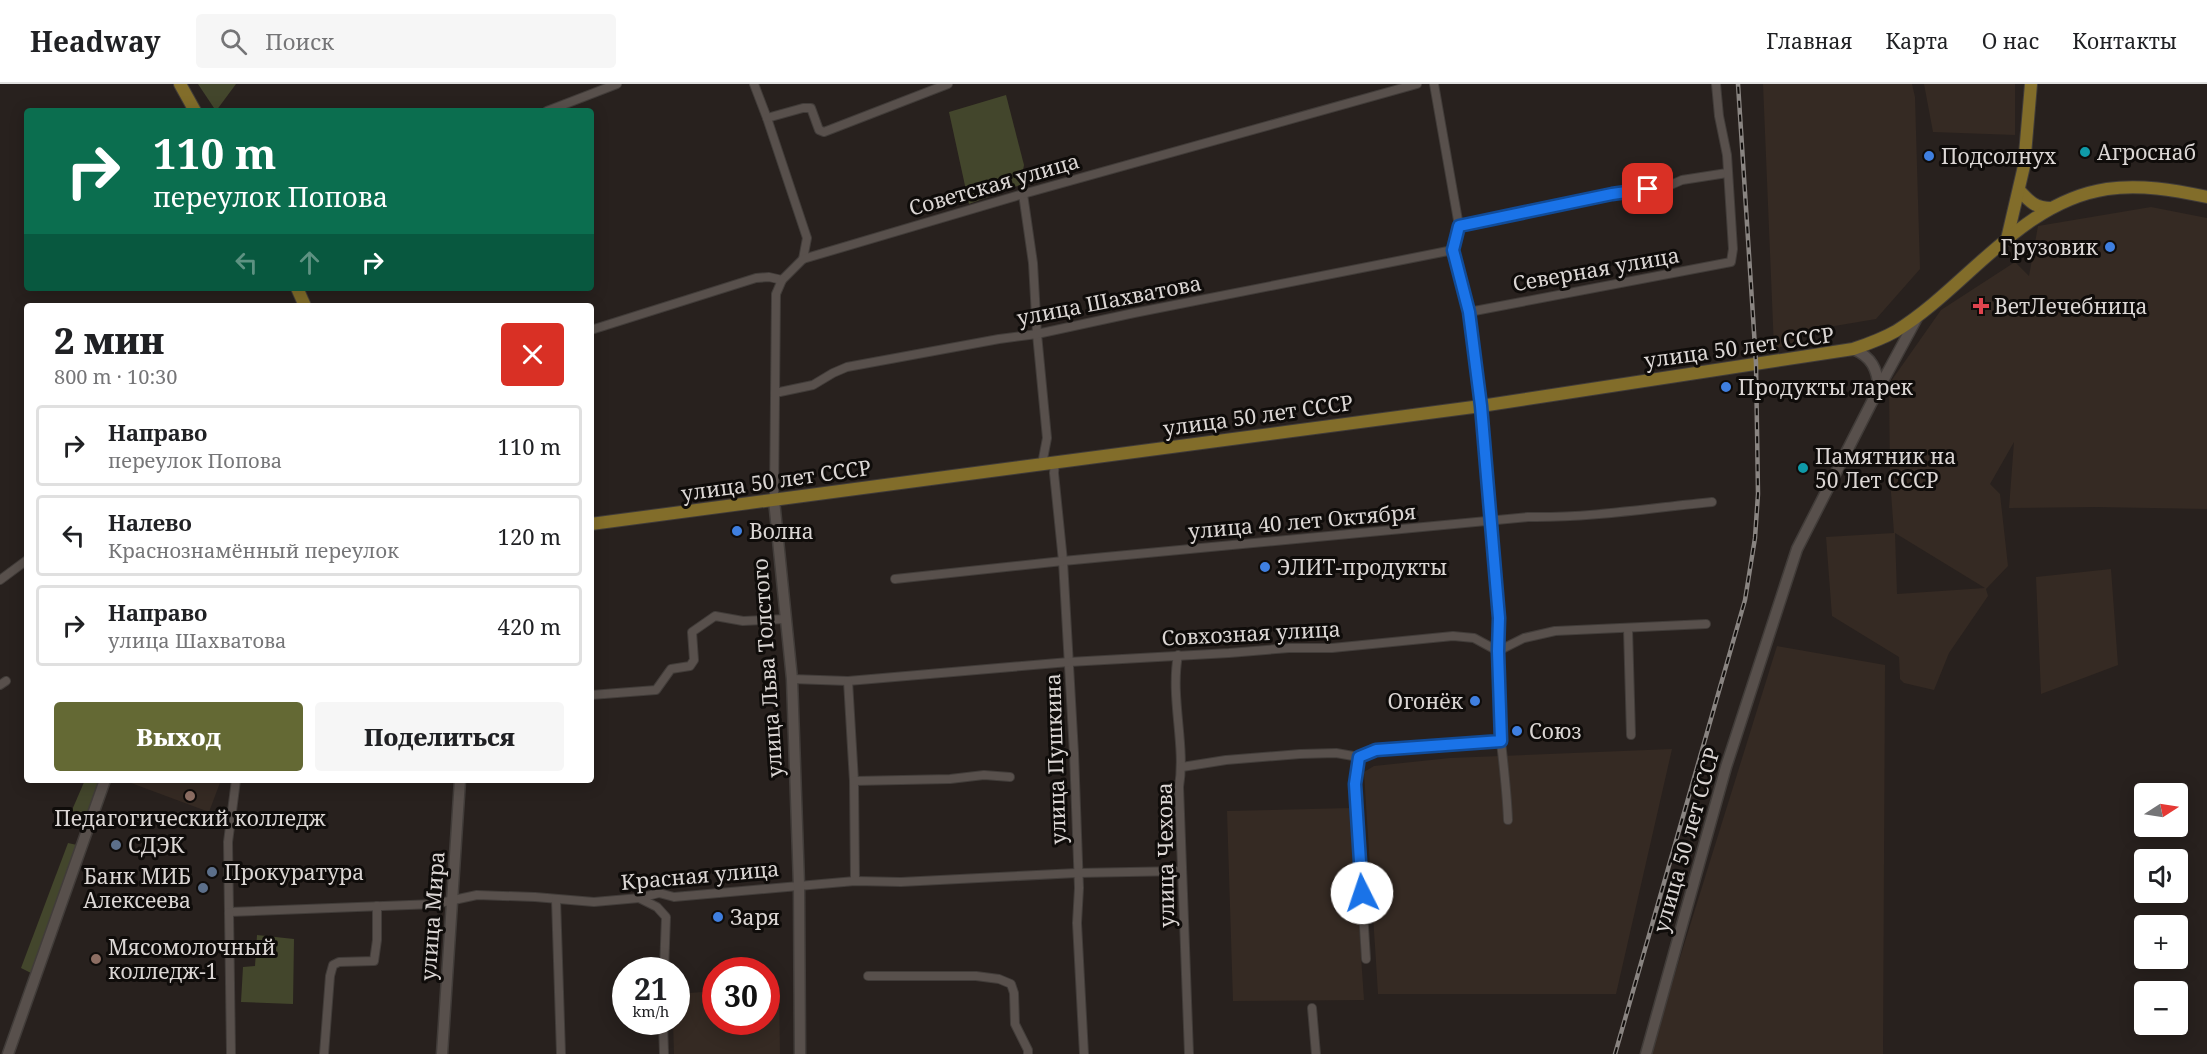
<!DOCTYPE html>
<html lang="ru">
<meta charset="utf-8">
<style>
body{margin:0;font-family:"Noto Serif",serif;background:#f6f6f6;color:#202124;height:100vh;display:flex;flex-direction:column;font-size:22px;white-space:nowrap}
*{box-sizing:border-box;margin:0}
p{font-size:20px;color:#757577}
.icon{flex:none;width:33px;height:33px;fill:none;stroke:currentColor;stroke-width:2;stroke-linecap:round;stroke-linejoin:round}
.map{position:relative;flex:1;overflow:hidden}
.drawer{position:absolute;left:24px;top:219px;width:570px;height:480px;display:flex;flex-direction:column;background:#fff;border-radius:6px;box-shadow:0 3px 15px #0003}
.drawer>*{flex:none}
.banner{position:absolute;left:24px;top:24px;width:570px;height:183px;border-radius:6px;box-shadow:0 3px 15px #0003;background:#0b6e4f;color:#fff;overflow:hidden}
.needle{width:39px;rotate:78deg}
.buttons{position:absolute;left:2134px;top:699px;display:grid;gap:12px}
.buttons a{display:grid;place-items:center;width:54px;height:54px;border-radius:6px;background:#fff;box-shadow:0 3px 15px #0003;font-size:30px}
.speed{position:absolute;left:612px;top:873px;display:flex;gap:12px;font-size:30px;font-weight:700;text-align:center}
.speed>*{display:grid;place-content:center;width:78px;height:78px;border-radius:50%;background:#fff;box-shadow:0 3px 15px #0003;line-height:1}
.speed small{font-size:15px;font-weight:400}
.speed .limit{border:9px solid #d22;background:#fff;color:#111}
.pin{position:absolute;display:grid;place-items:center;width:51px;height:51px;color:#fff;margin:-26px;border-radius:12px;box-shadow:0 3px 9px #0006}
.me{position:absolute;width:66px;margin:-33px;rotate:356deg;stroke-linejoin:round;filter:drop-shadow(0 0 4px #0008)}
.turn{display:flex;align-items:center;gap:21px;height:126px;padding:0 30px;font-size:27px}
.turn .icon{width:78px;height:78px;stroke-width:2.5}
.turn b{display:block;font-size:42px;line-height:51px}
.lanes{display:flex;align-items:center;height:57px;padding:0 30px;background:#0003;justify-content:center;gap:30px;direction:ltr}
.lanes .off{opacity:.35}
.round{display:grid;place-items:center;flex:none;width:63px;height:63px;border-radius:6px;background:#f6f6f6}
.summary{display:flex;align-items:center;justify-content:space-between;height:102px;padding:0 30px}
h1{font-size:36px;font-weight:800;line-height:45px}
.button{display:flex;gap:12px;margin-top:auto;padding:12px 30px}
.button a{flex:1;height:69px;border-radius:6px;background:#646934;color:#fff;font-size:24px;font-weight:800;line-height:69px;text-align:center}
.button a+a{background:#f6f6f6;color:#202124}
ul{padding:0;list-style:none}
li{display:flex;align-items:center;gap:18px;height:81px;margin:0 12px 9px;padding:0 18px;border:3px solid #e0e0e0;border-radius:6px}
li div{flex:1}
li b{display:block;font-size:22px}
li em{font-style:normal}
header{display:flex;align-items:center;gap:36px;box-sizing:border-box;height:84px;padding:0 30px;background:#fff;border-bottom:2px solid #e0e0e0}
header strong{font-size:28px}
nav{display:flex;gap:33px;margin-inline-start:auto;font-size:21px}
.search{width:420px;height:54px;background:#f6f6f6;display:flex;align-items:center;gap:15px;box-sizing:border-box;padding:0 21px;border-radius:6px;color:#757577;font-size:22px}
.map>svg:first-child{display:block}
.built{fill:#352a23;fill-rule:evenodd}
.green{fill:#43462c}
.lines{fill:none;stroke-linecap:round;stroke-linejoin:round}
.street-casing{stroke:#413c39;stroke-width:10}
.secondary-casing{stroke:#413c39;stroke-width:13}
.primary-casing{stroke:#413c39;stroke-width:14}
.street{stroke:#58504c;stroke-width:8}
.secondary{stroke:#58504c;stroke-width:10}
.primary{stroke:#826d2a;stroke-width:12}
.rail-casing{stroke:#898481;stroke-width:4.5}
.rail{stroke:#0f0c0a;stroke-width:2;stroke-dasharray:7;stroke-linecap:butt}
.route-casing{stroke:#114b97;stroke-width:15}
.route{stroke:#1a73e8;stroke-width:10}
.culture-dot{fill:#0f9aa8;stroke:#0f0c0a;stroke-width:2}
.shop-dot{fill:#3f7fe0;stroke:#0f0c0a;stroke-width:2}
.health-dot{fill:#e0444e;stroke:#0f0c0a;stroke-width:2}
.education-dot{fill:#8d6e63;stroke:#0f0c0a;stroke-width:2}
.service-dot{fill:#5c6f8a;stroke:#0f0c0a;stroke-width:2}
.labels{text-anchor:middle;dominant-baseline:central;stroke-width:6;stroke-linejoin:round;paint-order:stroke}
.poi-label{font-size:21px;fill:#dbd6d4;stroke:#0f0c0a;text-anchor:start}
.street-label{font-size:21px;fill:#dbd6d4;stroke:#0f0c0a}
</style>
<header>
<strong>Headway</strong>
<div class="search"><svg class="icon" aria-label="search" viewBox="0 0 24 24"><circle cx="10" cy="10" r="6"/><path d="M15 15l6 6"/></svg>Поиск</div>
<nav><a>Главная</a><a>Карта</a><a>О нас</a><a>Контакты</a></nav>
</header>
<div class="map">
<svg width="2207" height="970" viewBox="0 0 2207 970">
<rect width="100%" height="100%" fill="#28211e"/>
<g class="built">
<path d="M 1763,0 L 1912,0 L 1915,13 L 1920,185 L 1876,235 L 1793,249 L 1795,259 L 1774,265 Z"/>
<path d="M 1924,0 L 2015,0 L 2015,51 L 1933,48 Z"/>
<path d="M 2151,123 L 2207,134 L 2207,425 L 2097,423 L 2009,424 L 2014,358 L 1990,400 L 2000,410 L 2008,482 L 1986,505 L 1988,512 L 1949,569 L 1934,606 L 1904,599 L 1900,595 L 1899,573 L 1832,532 L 1826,453 L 1894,449 L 1890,395 L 1889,300 L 1941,226 L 2015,178 L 2029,192 L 2038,142 ZM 1895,449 L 1985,504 L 1897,510 Z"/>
<path d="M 2111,485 L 2118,581 L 2041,610 L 2036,493 Z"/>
<path d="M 1777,562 L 1885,581 L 1883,970 L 1650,970 Z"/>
<path d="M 1672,665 L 1616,910 L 1378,910 L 1364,688 L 1374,682 L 1450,674 Z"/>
<path d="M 123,696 L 221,696 L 209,728 Z"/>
<path d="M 1351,724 L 1364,916 L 1233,917 L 1227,727 Z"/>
<path d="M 779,903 L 780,970 L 674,970 L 673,938 L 676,938 L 677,910 L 715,907 L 716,938 L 766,938 L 767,904 Z"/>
</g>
<g class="green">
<path d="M 198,0 L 236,0 L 216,27 Z"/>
<path d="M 1006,11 L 1024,81 L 1020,101 L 969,120 L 949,28 Z"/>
<path d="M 85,696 L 101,696 L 84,739 L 69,733 Z"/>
<path d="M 68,759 L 77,761 L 31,889 L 21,884 Z"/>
<path d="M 257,851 L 294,855 L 293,920 L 241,918 L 243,883 L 255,882 Z"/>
</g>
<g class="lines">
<g class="street-casing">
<g id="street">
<path d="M 754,0 L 767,34 L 807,154 L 803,175"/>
<path d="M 1434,0 L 1459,142 L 1453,166 L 1469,228 L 1481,322 L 1499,534 C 1498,575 1497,618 1501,658 C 1504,684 1507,710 1508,736"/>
<path d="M 547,27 L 617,0"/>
<path d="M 767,34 L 803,24 L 811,24 L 819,46 L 824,48 L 948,0"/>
<path d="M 1023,110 L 1033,179 L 1037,250 L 1047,354 L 1042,380"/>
<path d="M 1459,142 L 1612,110 L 1666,103 L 1682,96 L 1727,89"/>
<path d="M 1469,228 L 1731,178 L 1733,165 L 1727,71 L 1719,32 L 1716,0"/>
<path d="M 591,246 L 756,194 L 769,193 L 782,196 L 803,175 L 1023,110 L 1417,0"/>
<path d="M 775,309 L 813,301 L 833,289 L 847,283 L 999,255 L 1037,250 L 1134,229 L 1453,166"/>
<path d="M 1055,378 L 1054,389 L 1063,477 L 1074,669 L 1079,804 L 1077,839 L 1084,970"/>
<path d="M 774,416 L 776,210 L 782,196"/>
<path d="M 895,495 L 1063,477 L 1528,433 C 1590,434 1651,424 1712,418"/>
<path d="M 0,496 L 27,476"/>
<path d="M 1628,545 L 1631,651"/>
<path d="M 1178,571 C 1170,615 1186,660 1179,703 L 1189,970"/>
<path d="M 792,595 L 848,597 L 1069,578 L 1229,569 L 1289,564 L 1332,564 L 1453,552 L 1474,554 L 1498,567 L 1524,554 L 1555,547 L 1706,540"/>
<path d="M 848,597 L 854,697 L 855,797"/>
<path d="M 0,601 L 6,597"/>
<path d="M 591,611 L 656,606 L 671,585 L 690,582 L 694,576 L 692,548 L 715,532 L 743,537 L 786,535"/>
<path d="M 1359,673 L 1355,700 L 1366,875"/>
<path d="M 1182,683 L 1226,676 L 1300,670 L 1336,669 L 1359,673 L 1376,666 L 1501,657"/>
<path d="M 236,696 L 228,758 L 229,828 L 435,820 L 477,811 L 535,813 L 594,818 L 639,814 L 659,809 L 674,813 L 855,797 L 901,798 L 1077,789 L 1182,787"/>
<path d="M 854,697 L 950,695 L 984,691 L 1010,693"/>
<path d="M 639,814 L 657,823 L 666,833 L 664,886"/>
<path d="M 556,815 L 561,970"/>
<path d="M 229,828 L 231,970"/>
<path d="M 868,892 L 976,892 L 999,895 L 1011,900 L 1014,909 L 1015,940 L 1028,966 L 1028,970"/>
<path d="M 1312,924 L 1316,970"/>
<path d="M 663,938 L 664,970"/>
<path d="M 324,970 L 330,892 L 333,881 L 339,878 L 374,877 L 377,856 L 377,822"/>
</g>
</g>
<g class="secondary-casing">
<g id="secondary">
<path d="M 1853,265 C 1872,273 1877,285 1879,304"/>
<path d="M 774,416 L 792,595 L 799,801 L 800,970"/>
<path d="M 8,970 L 105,696"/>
<path d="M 442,970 L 460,696"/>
<path d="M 1646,970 L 1726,683 L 1797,465 L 1879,304 L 1918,232"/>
</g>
</g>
<g class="primary-casing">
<g id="primary">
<path d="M 180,0 L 195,27"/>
<path d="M 2019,106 C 2029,117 2035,124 2051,124"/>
<path d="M 2007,155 L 2024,82 L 2031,0"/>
<path d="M 297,204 L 305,222"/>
<path d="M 591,440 L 1481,322 L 1853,265 C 1868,260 1882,255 1896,247 C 1966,204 2020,118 2107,105 C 2140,100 2174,106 2207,113"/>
</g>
</g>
<use href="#street" class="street"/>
<use href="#secondary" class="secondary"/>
<use href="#primary" class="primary"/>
<g class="rail-casing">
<path id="rail" d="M 1615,970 L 1745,516 L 1755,454 L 1758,410 L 1756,279 L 1738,0"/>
</g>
<use href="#rail" class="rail"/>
</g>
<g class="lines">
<g class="route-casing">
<path id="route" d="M 1362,809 L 1355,700 L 1359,673 L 1376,666 L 1501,657 L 1498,567 L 1499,534 L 1481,322 L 1469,228 L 1453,166 L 1459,142 L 1612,110 L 1648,105"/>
</g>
<use href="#route" class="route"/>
</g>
<g class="culture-dot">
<circle cx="2085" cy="68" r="6"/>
<circle cx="1803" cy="384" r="6"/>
</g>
<g class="shop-dot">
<circle cx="1929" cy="72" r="6"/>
<circle cx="2110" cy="163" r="6"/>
<circle cx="1726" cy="303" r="6"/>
<circle cx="737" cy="447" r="6"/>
<circle cx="1265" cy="483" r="6"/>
<circle cx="1475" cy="617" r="6"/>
<circle cx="1517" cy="647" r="6"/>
<circle cx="718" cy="833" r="6"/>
</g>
<path class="health-dot" d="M1978 213h6v6h6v6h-6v6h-6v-6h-6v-6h6z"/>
<g class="education-dot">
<circle cx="190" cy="712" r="6"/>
<circle cx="96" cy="875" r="6"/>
</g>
<g class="service-dot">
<circle cx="116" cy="761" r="6"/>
<circle cx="212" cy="788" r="6"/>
<circle cx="203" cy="804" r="6"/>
</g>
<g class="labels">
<g class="poi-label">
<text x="2097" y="68">Агроснаб</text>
<text x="1941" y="72">Подсолнух</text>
<text x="2098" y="163" text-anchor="end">Грузовик</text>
<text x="1994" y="222">ВетЛечебница</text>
<text x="1738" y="303">Продукты ларек</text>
<text x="1815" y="372">Памятник на<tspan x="1815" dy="24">50 Лет СССР</tspan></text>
<text x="749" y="447">Волна</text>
<text x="1277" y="483">ЭЛИТ-продукты</text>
<text x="1463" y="617" text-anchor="end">Огонёк</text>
<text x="1529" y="647">Союз</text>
<text x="190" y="734" text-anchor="middle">Педагогический колледж</text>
<text x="128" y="761">СДЭК</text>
<text x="224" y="788">Прокуратура</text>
<text x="191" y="792" text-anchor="end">Банк МИБ<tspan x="191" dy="24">Алексеева</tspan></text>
<text x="730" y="833">Заря</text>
<text x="108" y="863">Мясомолочный<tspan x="108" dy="24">колледж-1</tspan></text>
</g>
<g class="street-label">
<text transform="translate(994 100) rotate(-16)">Советская улица</text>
<text transform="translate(1596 185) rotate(-10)">Северная улица</text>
<text transform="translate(1109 216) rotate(-11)">улица Шахватова</text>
<text transform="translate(1739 263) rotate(-8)">улица 50 лет СССР</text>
<text transform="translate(1258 331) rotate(-8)">улица 50 лет СССР</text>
<text transform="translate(776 396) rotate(-8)">улица 50 лет СССР</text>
<text transform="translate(1302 437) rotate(-5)">улица 40 лет Октября</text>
<text transform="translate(1251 549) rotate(-3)">Совхозная улица</text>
<text transform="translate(767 584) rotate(-94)">улица Льва Толстого</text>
<text transform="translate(1055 675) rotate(-92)">улица Пушкина</text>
<text transform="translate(1686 756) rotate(-74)">улица 50 лет СССР</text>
<text transform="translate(1165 771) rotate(-91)">улица Чехова</text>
<text transform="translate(700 791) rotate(-5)">Красная улица</text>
<text transform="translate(432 832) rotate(-86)">улица Мира</text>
</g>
</g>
</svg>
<div class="buttons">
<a><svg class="needle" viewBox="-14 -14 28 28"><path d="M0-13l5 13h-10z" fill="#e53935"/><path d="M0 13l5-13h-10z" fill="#757577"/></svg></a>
<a><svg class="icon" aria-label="sound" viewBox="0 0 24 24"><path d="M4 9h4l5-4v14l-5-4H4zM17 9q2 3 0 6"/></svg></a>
<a>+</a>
<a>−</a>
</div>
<div class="speed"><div>21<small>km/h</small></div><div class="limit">30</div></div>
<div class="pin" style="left:1648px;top:105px;background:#d93025"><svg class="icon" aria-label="arrive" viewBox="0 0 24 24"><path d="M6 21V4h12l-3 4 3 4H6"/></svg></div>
<svg class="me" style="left:1362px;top:809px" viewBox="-20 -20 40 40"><circle r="19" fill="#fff"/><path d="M0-13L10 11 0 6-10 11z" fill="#1a73e8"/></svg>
<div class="banner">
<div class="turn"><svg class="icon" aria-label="right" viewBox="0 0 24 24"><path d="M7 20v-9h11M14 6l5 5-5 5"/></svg><div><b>110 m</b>переулок Попова</div></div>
<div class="lanes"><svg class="icon off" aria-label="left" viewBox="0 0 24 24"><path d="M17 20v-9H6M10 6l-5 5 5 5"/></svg><svg class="icon off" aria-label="ahead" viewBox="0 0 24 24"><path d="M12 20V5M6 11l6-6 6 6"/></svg><svg class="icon" aria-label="right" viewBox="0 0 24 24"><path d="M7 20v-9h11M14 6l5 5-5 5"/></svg></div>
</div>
<section class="drawer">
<div class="summary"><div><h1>2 мин</h1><p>800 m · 10:30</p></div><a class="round" style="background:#d93025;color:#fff"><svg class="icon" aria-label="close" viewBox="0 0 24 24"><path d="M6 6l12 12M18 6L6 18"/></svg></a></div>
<ul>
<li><svg class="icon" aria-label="right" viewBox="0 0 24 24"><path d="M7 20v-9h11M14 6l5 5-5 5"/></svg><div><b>Направо</b><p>переулок Попова</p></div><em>110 m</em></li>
<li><svg class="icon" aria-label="left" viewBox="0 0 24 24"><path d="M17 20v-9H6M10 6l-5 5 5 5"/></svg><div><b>Налево</b><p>Краснознамённый переулок</p></div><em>120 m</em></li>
<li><svg class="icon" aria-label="right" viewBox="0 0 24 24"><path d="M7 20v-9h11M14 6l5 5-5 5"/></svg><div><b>Направо</b><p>улица Шахватова</p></div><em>420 m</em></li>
</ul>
<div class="button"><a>Выход</a><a>Поделиться</a></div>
</section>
</div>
